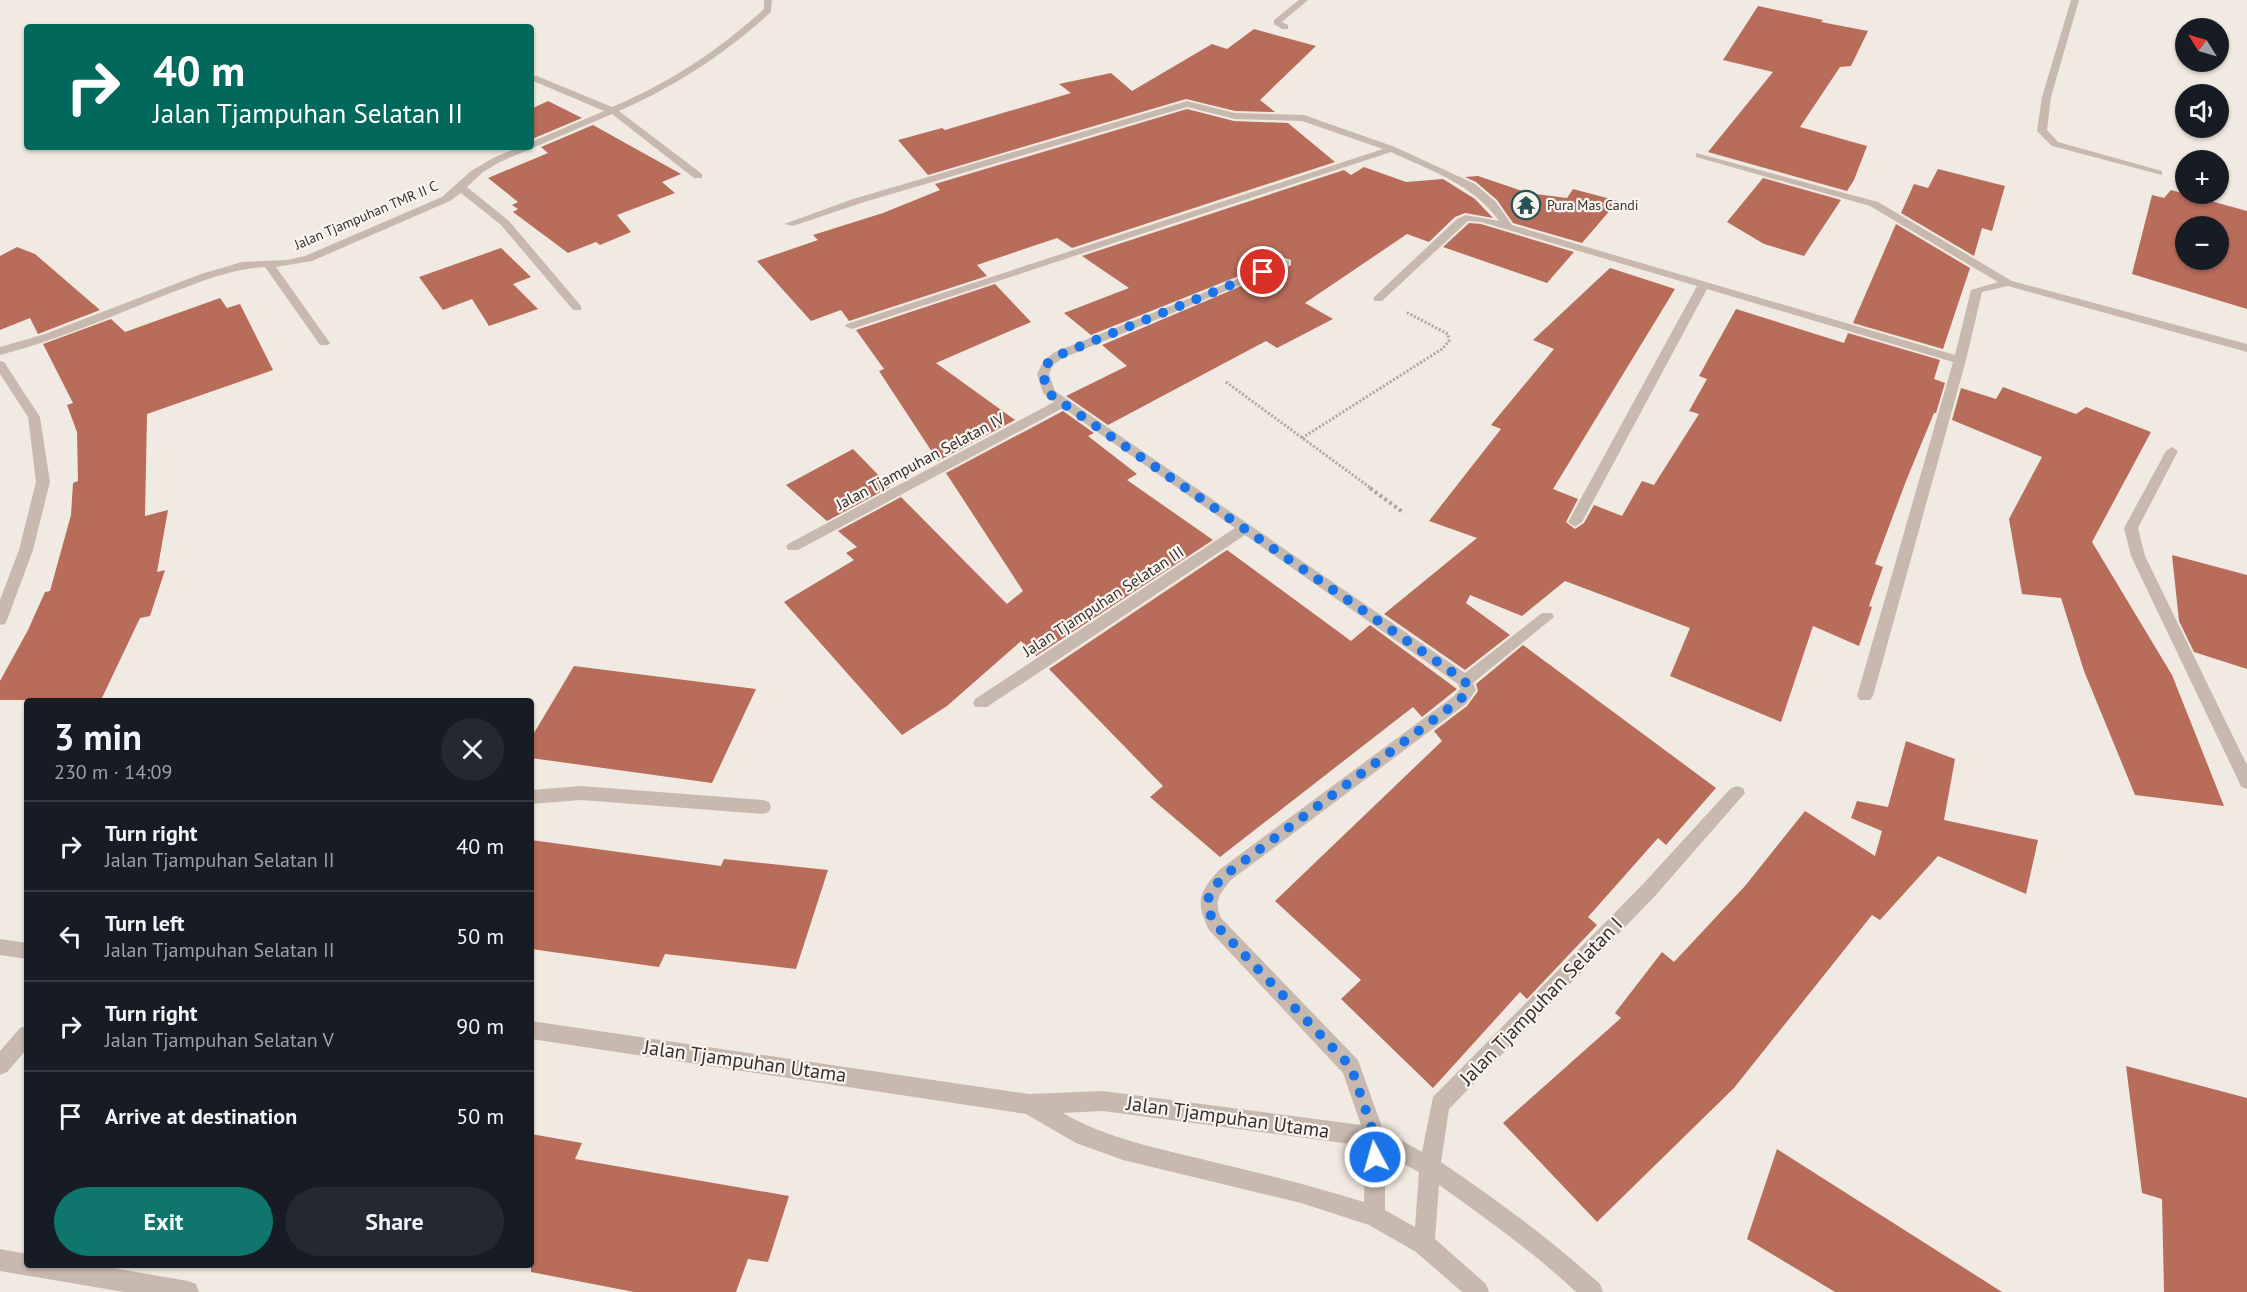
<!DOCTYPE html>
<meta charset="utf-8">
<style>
body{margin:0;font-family:"PT Sans",sans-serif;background:#242831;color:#f1f3f6;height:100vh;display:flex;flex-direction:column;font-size:22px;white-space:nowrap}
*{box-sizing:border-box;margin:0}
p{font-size:20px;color:#9ea1a6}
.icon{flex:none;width:33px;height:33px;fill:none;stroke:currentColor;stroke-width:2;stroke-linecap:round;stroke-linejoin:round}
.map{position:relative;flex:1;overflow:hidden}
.drawer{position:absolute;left:24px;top:698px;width:510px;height:570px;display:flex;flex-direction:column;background:#171b24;border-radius:6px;box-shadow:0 2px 4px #0004}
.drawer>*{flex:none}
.hud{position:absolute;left:24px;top:24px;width:510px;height:126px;border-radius:6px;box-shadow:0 2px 4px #0004;background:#00695c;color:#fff;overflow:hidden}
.needle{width:39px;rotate:307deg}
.buttons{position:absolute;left:2175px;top:18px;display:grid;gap:12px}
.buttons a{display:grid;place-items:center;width:54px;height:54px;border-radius:50%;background:#171b24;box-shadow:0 2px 4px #0004;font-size:30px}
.pin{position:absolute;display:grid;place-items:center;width:51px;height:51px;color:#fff;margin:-26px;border:3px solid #fff;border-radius:50%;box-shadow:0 2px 6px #0007}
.me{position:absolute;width:66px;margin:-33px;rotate:354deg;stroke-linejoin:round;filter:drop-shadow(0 0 4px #0008)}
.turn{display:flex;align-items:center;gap:21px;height:126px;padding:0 30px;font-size:27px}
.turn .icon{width:78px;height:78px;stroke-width:2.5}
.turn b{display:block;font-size:42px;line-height:51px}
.round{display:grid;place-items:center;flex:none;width:63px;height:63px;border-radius:32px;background:#242831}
.overview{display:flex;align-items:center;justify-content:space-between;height:102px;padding:0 30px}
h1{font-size:36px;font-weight:800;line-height:45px}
.primary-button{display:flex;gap:12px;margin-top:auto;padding:12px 30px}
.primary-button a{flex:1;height:69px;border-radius:36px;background:#0f766e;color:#fff;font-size:24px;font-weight:800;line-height:69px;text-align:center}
.primary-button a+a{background:#242831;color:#f1f3f6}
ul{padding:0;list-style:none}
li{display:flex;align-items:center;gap:18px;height:90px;padding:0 30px;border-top:2px solid #363941}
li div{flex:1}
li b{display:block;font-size:22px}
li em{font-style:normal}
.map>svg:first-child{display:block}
.building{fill:#b86c5a;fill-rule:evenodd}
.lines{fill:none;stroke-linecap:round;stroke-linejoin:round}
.path-far1{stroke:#b4a49a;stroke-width:3;stroke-dasharray:2 2;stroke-linecap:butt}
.path{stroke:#b4a49a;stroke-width:4;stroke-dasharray:3 3;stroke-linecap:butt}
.street{fill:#c8b9af;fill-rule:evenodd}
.route{stroke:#1a73e8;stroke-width:10;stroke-dasharray:0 18}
.labels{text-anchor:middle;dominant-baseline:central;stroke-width:4.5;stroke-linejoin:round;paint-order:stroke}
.far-poi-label{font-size:14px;fill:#38302c;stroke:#f9f4ef;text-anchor:start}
.far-street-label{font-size:14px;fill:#38302c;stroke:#f9f4ef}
.street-label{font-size:16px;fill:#38302c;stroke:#f9f4ef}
.near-street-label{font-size:20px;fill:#38302c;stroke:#f9f4ef}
</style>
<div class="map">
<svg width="2247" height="1292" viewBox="0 0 2247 1292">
<rect width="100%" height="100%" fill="#f1eae2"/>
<g class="building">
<path d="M 1758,6 L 1823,20 L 1821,22 L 1868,31 L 1851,66 L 1840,67 L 1800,127 L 1867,146 L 1854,180 L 1847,191 L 1708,152 L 1773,72 L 1723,60 Z"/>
<path d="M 1254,29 L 1316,46 L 1260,100 L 1275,112 L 1235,111 L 1186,99 L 928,175 L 898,140 L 942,128 L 945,130 L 1071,93 L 1059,84 L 1111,73 L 1132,91 L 1212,44 L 1227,49 Z"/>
<path d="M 548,101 L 582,118 L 532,139 L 531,109 Z"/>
<path d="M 1187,109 L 1234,121 L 1288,123 L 1335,162 L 1072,248 L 1057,238 L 977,265 L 987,276 L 849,321 L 841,310 L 811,321 L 757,261 L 818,240 L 813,235 L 883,213 L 940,190 L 935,184 Z"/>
<path d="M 593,125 L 681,174 L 662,182 L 675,193 L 617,215 L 631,232 L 600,245 L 596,242 L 568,253 L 513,212 L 518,209 L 512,205 L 518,202 L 488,178 L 548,153 L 541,147 Z"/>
<path d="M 1364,167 L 1406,182 L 1443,179 L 1475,199 L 1493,218 L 1465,213 L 1455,217 L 1429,242 L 1407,234 L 1305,303 L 1333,319 L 1277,348 L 1266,341 L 1108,425 L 1066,396 L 1127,366 L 1102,345 L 1291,265 L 1291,260 L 1284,258 L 1091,335 L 1064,313 L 1129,288 L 1082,256 L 1344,170 L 1351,175 Z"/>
<path d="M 1938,169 L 2005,186 L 1992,231 L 1982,228 L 1974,256 L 1901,213 L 1914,184 L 1928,188 Z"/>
<path d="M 1478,176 L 1528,193 L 1567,198 L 1573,189 L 1618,201 L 1582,243 L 1513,223 L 1497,200 L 1476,182 L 1465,177 Z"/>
<path d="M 1763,178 L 1841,200 L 1804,256 L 1764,244 L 1727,222 Z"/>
<path d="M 2171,190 L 2247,211 L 2247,309 L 2132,274 L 2152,195 L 2164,198 ZM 2186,226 L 2218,226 L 2218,260 L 2186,260 Z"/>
<path d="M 1469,223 L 1481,224 L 1574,252 L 1547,283 L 1443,247 Z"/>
<path d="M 1896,224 L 1970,268 L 1943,349 L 1853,323 Z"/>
<path d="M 17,247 L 35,254 L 100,310 L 38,334 L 30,318 L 0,330 L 0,256 Z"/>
<path d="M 501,248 L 531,277 L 513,284 L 538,309 L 489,326 L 472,299 L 443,310 L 419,277 Z"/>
<path d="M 1610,268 L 1675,289 L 1553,489 L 1578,499 L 1566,522 L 1575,529 L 1584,523 L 1594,505 L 1622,516 L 1642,481 L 1654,485 L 1699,414 L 1689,411 L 1707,379 L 1699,376 L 1736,309 L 1844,343 L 1848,333 L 1940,360 L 1934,379 L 1945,383 L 1936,413 L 1934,413 L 1906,481 L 1875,564 L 1883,567 L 1869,606 L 1872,607 L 1859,646 L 1813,626 L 1781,722 L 1670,676 L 1690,628 L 1565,581 L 1522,616 L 1470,595 L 1466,603 L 1510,635 L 1465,670 L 1384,614 L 1477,538 L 1429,521 L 1501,429 L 1491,425 L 1554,349 L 1533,340 Z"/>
<path d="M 995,284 L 1031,322 L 936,363 L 1015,420 L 938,461 L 879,371 L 884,369 L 856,330 Z"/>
<path d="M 220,298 L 227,308 L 240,304 L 273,370 L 147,414 L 145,516 L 168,510 L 157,572 L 165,570 L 150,616 L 140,618 L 101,700 L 0,700 L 0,681 L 28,630 L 45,592 L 50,591 L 71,515 L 73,483 L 78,481 L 77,432 L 67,405 L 73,403 L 43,344 L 111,319 L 125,332 Z"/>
<path d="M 2003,387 L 2076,414 L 2086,407 L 2151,432 L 2092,542 L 2172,675 L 2224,806 L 2135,795 L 2084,671 L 2061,598 L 2022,594 L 2009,519 L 2042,457 L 1952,420 L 1961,388 L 1996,399 Z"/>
<path d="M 1063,411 L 1094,433 L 1088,436 L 1137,474 L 1127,480 L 1213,540 L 1036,656 L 1021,641 L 947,706 L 902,735 L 784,602 L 854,560 L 846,553 L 857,547 L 838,531 L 901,497 L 1007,604 L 1023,591 L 946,473 Z"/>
<path d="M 853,449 L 890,487 L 827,521 L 786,485 Z"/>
<path d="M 1227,550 L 1351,641 L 1370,625 L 1457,689 L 1422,717 L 1413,707 L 1220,857 L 1150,797 L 1163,786 L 1049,669 Z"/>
<path d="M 2172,555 L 2247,575 L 2247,669 L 2194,652 L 2179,621 Z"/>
<path d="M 1523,645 L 1716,788 L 1666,845 L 1658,838 L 1588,917 L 1597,925 L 1527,999 L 1520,992 L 1433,1088 L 1341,999 L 1361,980 L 1275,901 L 1442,741 L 1434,731 L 1467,706 L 1478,691 L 1476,684 Z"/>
<path d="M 574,666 L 756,689 L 712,783 L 531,758 L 531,738 Z"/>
<path d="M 1906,741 L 1955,759 L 1944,820 L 2038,840 L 2026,894 L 1938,856 L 1880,920 L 1872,915 L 1734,1088 L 1597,1222 L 1503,1123 L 1621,1018 L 1615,1013 L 1662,952 L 1674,962 L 1745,886 L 1805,811 L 1875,856 L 1882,831 L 1851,818 L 1857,801 L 1888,807 Z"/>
<path d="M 531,840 L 721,866 L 724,859 L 828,870 L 796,969 L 665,954 L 659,967 L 531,949 Z"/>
<path d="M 2126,1066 L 2247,1098 L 2247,1292 L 2164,1292 L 2162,1199 L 2142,1193 Z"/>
<path d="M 531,1134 L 582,1143 L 575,1159 L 789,1196 L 768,1262 L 748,1259 L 736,1292 L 634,1292 L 531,1272 Z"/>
<path d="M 1777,1149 L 2002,1292 L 1835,1292 L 1747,1239 Z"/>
</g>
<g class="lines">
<g class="path-far1">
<path d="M 1226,382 L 1372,489"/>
<path d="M 1302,438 L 1442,349 L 1449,341 L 1448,334 L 1406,312"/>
</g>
<path class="path" d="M 1370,488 L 1404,513"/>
<g class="street">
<path d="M 764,0 L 772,0 L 771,12 C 725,54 676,86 619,111 L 702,174 L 702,178 L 694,178 L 612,114 L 500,162 L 483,172 L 467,187 L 509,221 L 581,306 L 581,310 L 573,310 L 501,225 L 461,193 L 450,201 L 312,261 L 276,267 L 330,343 L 328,345 L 320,345 L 265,267 C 228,269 195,284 160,297 C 107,318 55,341 0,355 L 0,347 L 45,334 L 201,274 L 242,262 L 287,260 L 305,256 L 442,197 L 471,171 L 493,158 L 519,147 L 531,147 L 531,142 L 604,111 L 531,80 L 531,76 L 537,76 L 612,107 C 669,83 718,51 764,9 Z"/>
<path d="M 1299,0 L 1308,0 L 1282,22 L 1288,25 L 1288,29 L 1282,29 L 1274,24 L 1274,20 Z"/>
<path d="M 2071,0 L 2079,0 L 2051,97 L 2047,130 L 2058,142 L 2162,171 L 2162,175 L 2052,146 L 2037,131 L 2042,97 Z"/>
<path d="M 1187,101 L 1235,113 L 1304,115 L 1395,147 L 1475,184 L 1496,202 L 1512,225 L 1955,355 L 1971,290 L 1998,282 L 1870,206 L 1696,157 L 1696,153 L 1878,202 L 2012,281 L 2247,344 L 2247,352 L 2008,286 L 1982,292 L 1966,360 L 1873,696 L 1870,700 L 1860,700 L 1857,696 L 1953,362 L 1707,289 L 1582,522 L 1575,527 L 1568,522 L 1697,286 L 1481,222 L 1468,221 L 1382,301 L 1374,301 L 1374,297 L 1457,219 L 1466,215 L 1499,221 C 1473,184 1431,171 1391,152 L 855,328 L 851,329 L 845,326 L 847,324 L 1383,149 L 1302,121 L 1235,119 L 1187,107 L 861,203 L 793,226 L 784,224 L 853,199 Z"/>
<path d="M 1285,260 L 1289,261 L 1289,265 L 1063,358 L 1053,365 L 1049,374 L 1055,391 L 1465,673 L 1542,613 L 1552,613 L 1554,617 L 1473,683 L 1476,690 L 1466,704 L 1231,880 C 1220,893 1213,901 1221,918 L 1358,1060 L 1383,1130 L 1422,1152 L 1433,1097 L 1643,884 L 1731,788 L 1737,786 L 1743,788 L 1745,793 L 1655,896 L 1449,1109 L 1441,1162 C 1497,1200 1550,1239 1600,1284 L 1603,1292 L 1576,1292 C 1533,1252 1487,1219 1439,1185 L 1435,1239 L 1486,1284 L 1489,1292 L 1462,1292 L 1416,1252 L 1369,1225 L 1301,1203 L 1123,1160 L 1076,1143 L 1026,1114 L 531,1039 L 531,1021 L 1029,1094 L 1103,1091 L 1361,1125 L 1343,1073 L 1209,930 C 1195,902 1199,892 1219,870 L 1454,696 L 1460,689 L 1458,684 L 1245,535 L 987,707 L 975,707 L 973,703 L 975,699 L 1235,528 L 1063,408 L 798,550 L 788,550 L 786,547 L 788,544 L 1054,402 L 1043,393 L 1037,374 L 1044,360 L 1055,352 ZM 1103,1111 L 1365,1146 L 1364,1202 C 1313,1186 1261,1173 1209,1161 C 1158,1148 1108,1139 1063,1113 ZM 1385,1154 L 1419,1172 L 1415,1227 L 1385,1210 Z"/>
<path d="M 0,361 L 4,362 L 40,417 L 50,482 L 33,550 L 7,620 L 5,624 L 0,625 L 0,600 L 19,550 L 36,482 L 28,417 L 0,374 Z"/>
<path d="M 2172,447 L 2178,451 L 2138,528 L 2145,556 L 2247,765 L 2247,789 L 2241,787 L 2239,782 L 2131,556 L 2124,528 L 2166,451 Z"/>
<path d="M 581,786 L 763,800 L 769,802 L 771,807 L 769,812 L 763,814 L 581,800 L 531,804 L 531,790 Z"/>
<path d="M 0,939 L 27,943 L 27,959 L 0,955 Z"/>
<path d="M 27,1026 L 27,1049 L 7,1072 L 0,1075 L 0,1051 L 20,1028 Z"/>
<path d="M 0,1249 L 27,1254 L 27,1264 L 90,1264 L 188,1281 L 196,1284 L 199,1292 L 124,1292 L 0,1271 Z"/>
</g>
</g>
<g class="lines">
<path class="route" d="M 1263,272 L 1059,355 L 1048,363 L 1043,374 L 1048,393 L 1465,681 L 1468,690 L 1460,700 L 1225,875 C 1208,893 1202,901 1215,924 L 1351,1067 L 1375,1137 L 1375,1157"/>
</g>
<defs>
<g id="temple-ring" transform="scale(1.5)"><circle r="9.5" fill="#f9f4ef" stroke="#265455" stroke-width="1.5"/><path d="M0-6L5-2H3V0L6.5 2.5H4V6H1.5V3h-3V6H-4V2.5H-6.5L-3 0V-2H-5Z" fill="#265455"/></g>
</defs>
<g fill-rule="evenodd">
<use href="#temple-ring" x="1526" y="205"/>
</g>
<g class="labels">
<g class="far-poi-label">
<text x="1547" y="205">Pura Mas Candi</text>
</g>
<g class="far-street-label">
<text transform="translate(366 215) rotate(-23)">Jalan Tjampuhan TMR II C</text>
</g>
<g class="street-label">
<text transform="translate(920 461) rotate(-28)">Jalan Tjampuhan Selatan IV</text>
<text transform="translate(1103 601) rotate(-33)">Jalan Tjampuhan Selatan III</text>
</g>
<g class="near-street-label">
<text transform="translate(1541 1001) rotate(-46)">Jalan Tjampuhan Selatan I</text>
<text transform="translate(745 1061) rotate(8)">Jalan Tjampuhan Utama</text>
<text transform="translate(1228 1117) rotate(8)">Jalan Tjampuhan Utama</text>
</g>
</g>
</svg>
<div class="buttons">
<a><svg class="needle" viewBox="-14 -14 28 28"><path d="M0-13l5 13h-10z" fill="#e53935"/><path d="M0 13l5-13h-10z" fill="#9ea1a6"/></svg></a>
<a><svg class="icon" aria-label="sound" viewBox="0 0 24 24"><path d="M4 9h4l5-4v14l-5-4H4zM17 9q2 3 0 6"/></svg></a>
<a>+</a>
<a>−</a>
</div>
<div class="pin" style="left:1263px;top:272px;background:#d93025"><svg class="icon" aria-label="arrive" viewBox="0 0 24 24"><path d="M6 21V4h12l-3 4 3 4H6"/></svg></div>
<svg class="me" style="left:1375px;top:1157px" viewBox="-20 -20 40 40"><circle r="17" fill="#1a73e8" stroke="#fff" stroke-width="3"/><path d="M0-11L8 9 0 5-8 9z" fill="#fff"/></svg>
<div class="hud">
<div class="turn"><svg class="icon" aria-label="right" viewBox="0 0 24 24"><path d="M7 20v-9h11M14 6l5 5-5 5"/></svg><div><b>40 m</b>Jalan Tjampuhan Selatan II</div></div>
</div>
<section class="drawer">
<div class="overview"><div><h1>3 min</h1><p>230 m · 14:09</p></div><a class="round"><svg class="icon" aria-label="close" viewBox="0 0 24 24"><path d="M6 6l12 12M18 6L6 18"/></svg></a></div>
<ul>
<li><svg class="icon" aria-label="right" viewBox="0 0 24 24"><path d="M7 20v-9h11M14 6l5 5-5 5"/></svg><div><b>Turn right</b><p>Jalan Tjampuhan Selatan II</p></div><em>40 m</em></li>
<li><svg class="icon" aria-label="left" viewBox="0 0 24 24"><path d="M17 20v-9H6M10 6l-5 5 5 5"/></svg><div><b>Turn left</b><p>Jalan Tjampuhan Selatan II</p></div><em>50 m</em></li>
<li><svg class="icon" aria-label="right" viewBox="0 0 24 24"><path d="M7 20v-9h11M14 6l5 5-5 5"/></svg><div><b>Turn right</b><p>Jalan Tjampuhan Selatan V</p></div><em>90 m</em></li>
<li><svg class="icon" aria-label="arrive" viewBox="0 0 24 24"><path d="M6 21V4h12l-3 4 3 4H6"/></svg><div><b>Arrive at destination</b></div><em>50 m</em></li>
</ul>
<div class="primary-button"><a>Exit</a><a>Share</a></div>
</section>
</div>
